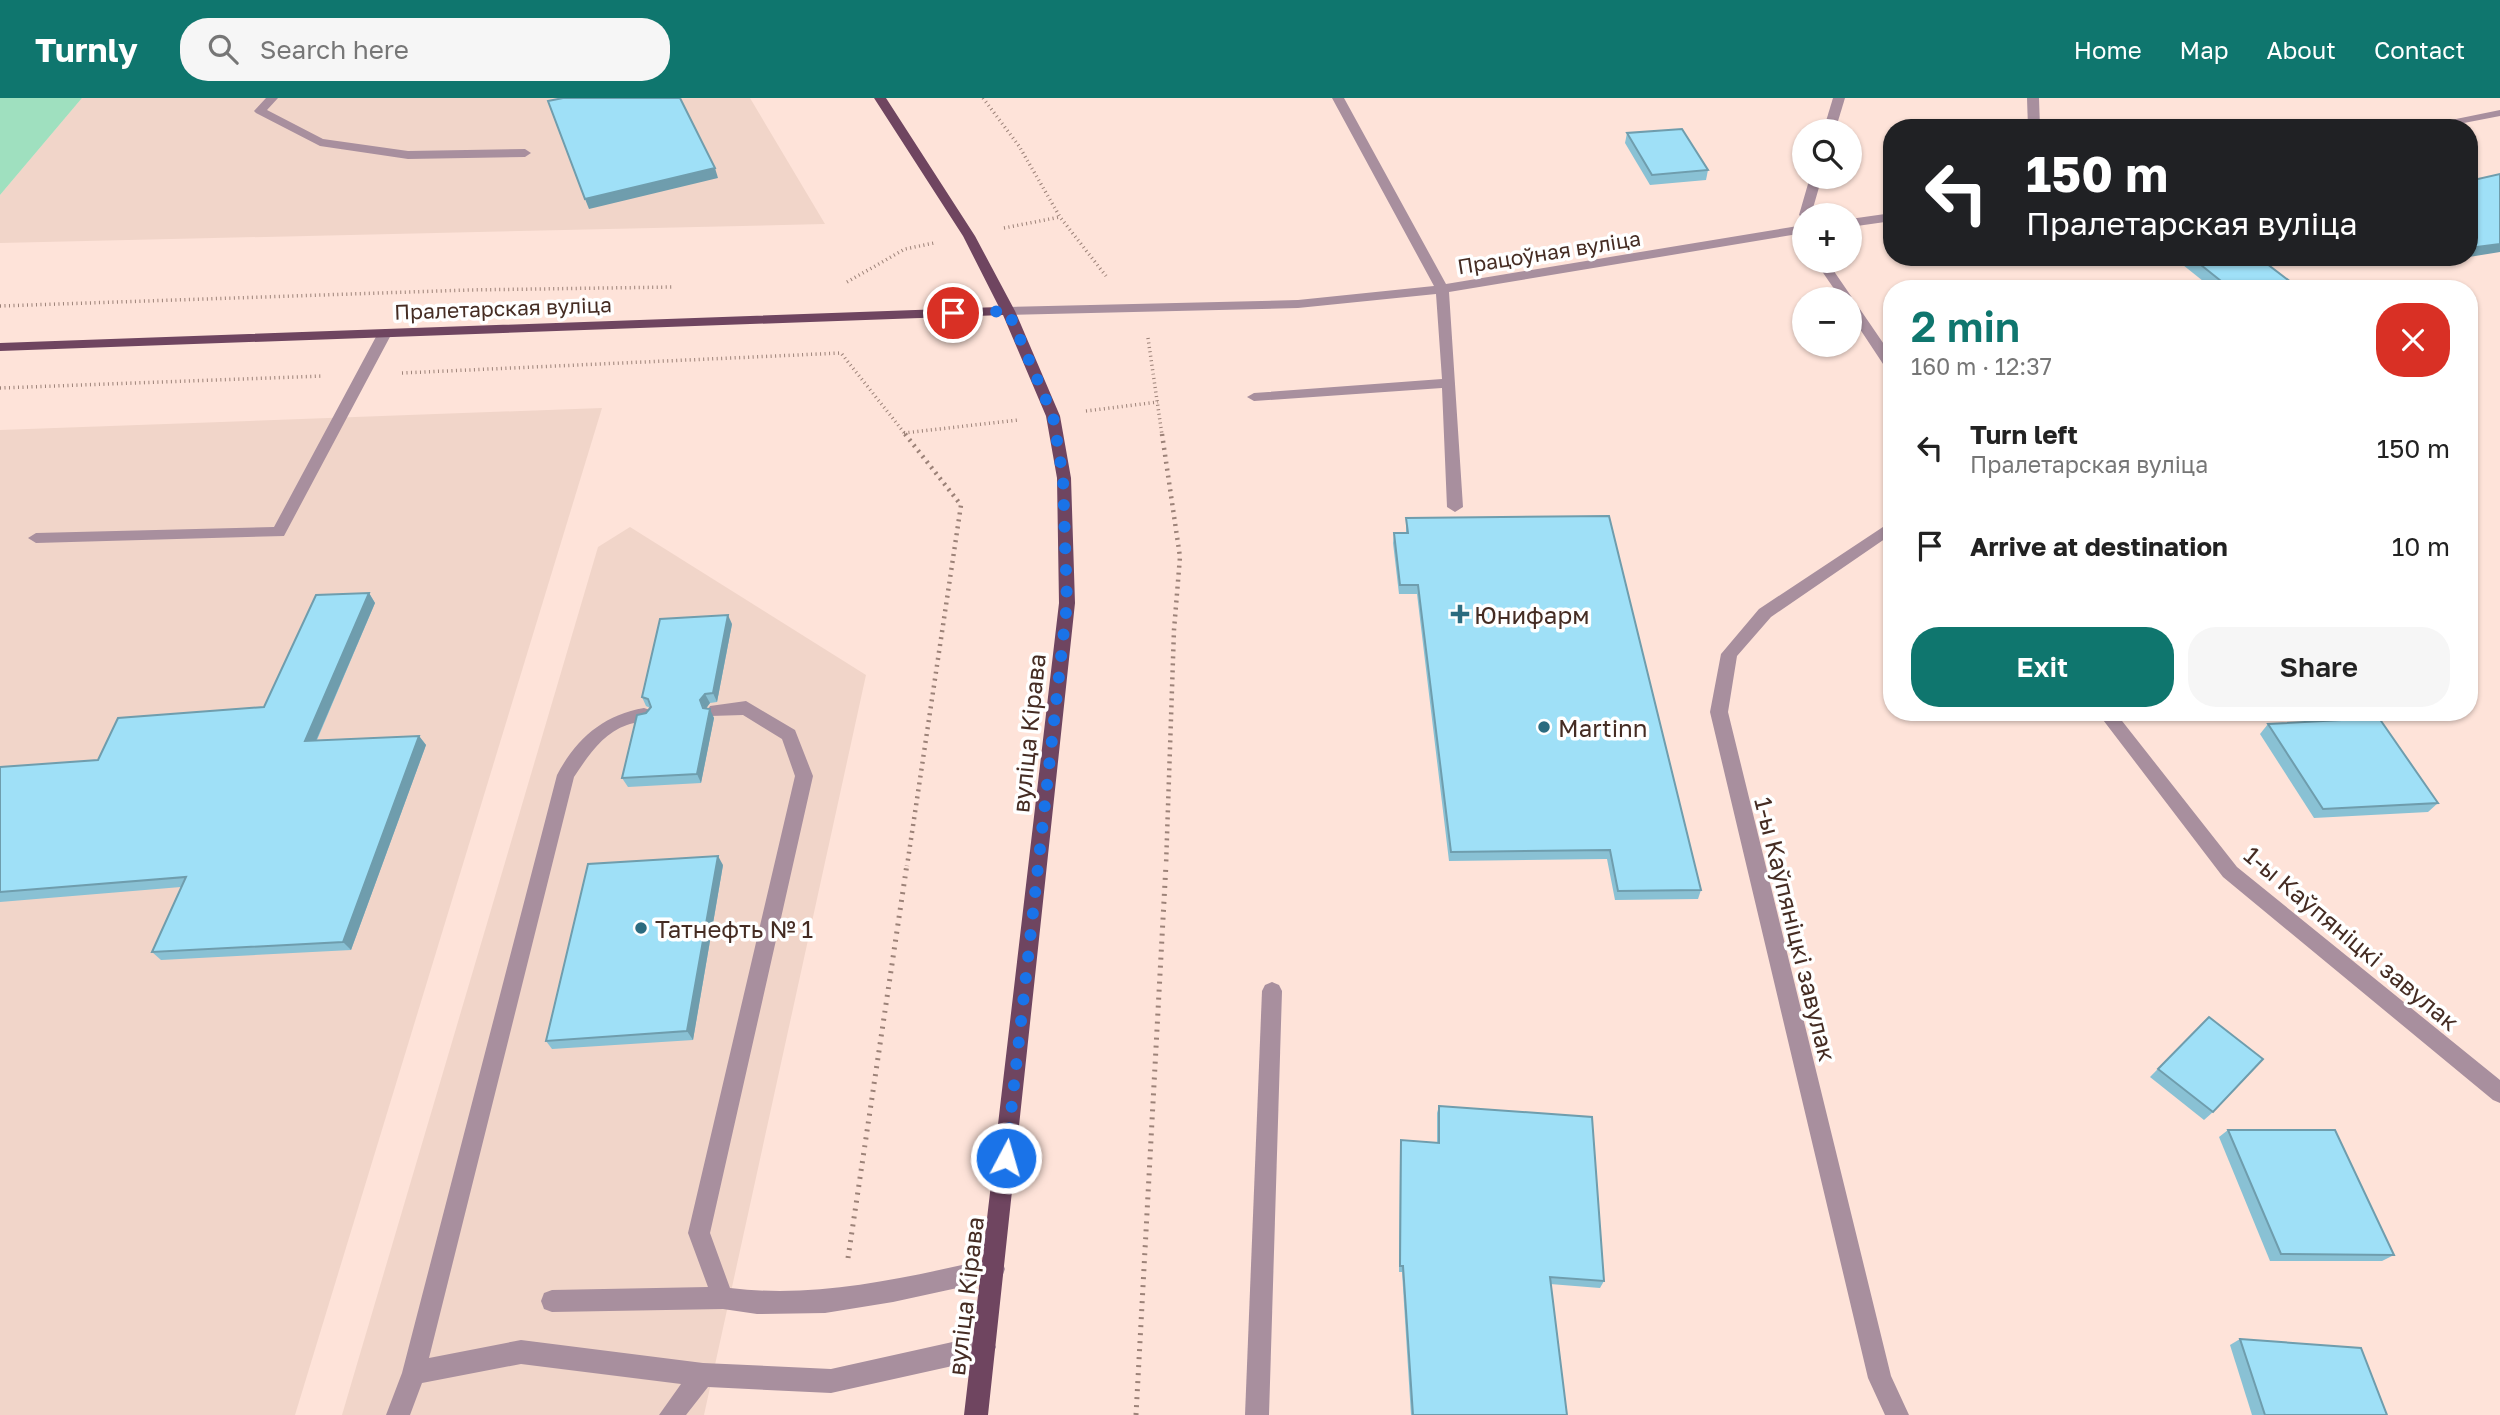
<!DOCTYPE html>
<meta charset="utf-8">
<style>
body{margin:0;font-family:"Golos Text",sans-serif;background:#f6f6f6;color:#222;height:100vh;display:flex;flex-direction:column;font-size:26px;white-space:nowrap}
*{box-sizing:border-box;margin:0}
p{font-size:23px;color:#767676}
.icon{flex:none;width:38px;height:38px;fill:none;stroke:currentColor;stroke-width:2;stroke-linecap:round;stroke-linejoin:round}
.map{position:relative;flex:1;overflow:hidden}
.drawer{position:absolute;left:1883px;top:182px;width:595px;height:441px;display:flex;flex-direction:column;background:#fff;border-radius:28px;box-shadow:0 2px 5px #0004}
.drawer>*{flex:none}
.guide{position:absolute;left:1883px;top:21px;width:595px;height:147px;border-radius:28px;box-shadow:0 2px 5px #0004;background:#202124;color:#fff;overflow:hidden}
.fabs{position:absolute;left:1792px;top:21px;display:grid;gap:14px}
.fabs a{display:grid;place-items:center;width:70px;height:70px;border-radius:50%;background:#fff;box-shadow:0 2px 5px #0004;font-size:35px}
.pin{position:absolute;display:grid;place-items:center;width:60px;height:60px;color:#fff;margin:-30px;border:4px solid #fff;border-radius:50%;box-shadow:0 2px 7px #0007}
.me{position:absolute;width:77px;margin:-38px;rotate:6deg;stroke-linejoin:round;filter:drop-shadow(0 0 5px #0008)}
.turn{display:flex;align-items:center;gap:24px;height:147px;padding:0 28px;font-size:32px}
.turn .icon{width:91px;height:91px;stroke-width:2.5}
.turn b{display:block;font-size:49px;line-height:60px}
.round{display:grid;place-items:center;flex:none;width:74px;height:74px;border-radius:28px;background:#f6f6f6}
.head{display:flex;align-items:center;justify-content:space-between;height:119px;padding:0 28px}
h1{font-size:42px;font-weight:600;line-height:52px;color:#0f766e}
.cta{display:flex;gap:14px;margin-top:auto;padding:14px 28px}
.cta a{flex:1;height:80px;border-radius:28px;background:#0f766e;color:#fff;font-size:28px;font-weight:600;line-height:80px;text-align:center}
.cta a+a{background:#f6f6f6;color:#222}
ul{padding:0;list-style:none}
li{display:flex;align-items:center;gap:21px;height:98px;padding:0 28px}
li div{flex:1}
li b{display:block;font-size:26px}
li em{font-style:normal}
header{display:flex;align-items:center;gap:42px;box-sizing:border-box;height:98px;padding:0 35px;background:#0f766e;color:#fff}
header strong{font-size:33px}
nav{display:flex;gap:38px;margin-inline-start:auto;font-size:24px}
.search{width:490px;height:63px;background:#f6f6f6;display:flex;align-items:center;gap:18px;box-sizing:border-box;padding:0 24px;border-radius:28px;color:#767676;font-size:26px}
.map>svg:first-child{display:block}
.built{fill:#f1d5c9}
.green{fill:#9fe0bf}
.lines{fill:none;stroke-linecap:round;stroke-linejoin:round}
.path-far2{stroke:#9c8278;stroke-width:3.5;stroke-dasharray:1 3.5;stroke-linecap:butt}
.path-far1{stroke:#9c8278;stroke-width:4.5;stroke-dasharray:2 5;stroke-linecap:butt}
.path{stroke:#9c8278;stroke-width:5;stroke-dasharray:2 6;stroke-linecap:butt}
.minor{fill:#a88f9e;fill-rule:evenodd}
.major{fill:#6f4560;fill-rule:evenodd}
.wall{fill:#89c1d4}
.shaded-wall{fill:#6f9dad}
.building{fill:#9fe0f7;stroke:#6f9dad;stroke-width:2}
.route{stroke:#1a73e8;stroke-width:12;stroke-dasharray:0 21.6}
.poi-dot{fill:#2b6b7f;stroke:#fff;stroke-width:2.5}
.labels{text-anchor:middle;dominant-baseline:central;stroke-width:7;stroke-linejoin:round;paint-order:stroke}
.far-street-label{font-size:21px;fill:#452c23;stroke:#fff}
.poi-label{font-size:24px;fill:#452c23;stroke:#fff;text-anchor:start}
.street-label{font-size:24px;fill:#452c23;stroke:#fff}
</style>
<header>
<strong>Turnly</strong>
<div class="search"><svg class="icon" aria-label="search" viewBox="0 0 24 24"><circle cx="10" cy="10" r="6"/><path d="M15 15l6 6"/></svg>Search here</div>
<nav><a>Home</a><a>Map</a><a>About</a><a>Contact</a></nav>
</header>
<div class="map">
<svg width="2500" height="1317" viewBox="0 0 2500 1317">
<rect width="100%" height="100%" fill="#fee3d9"/>
<g class="built">
<path d="M 82,0 L 750,0 L 825,126 L 0,145 L 0,97 Z"/>
<path d="M 602,310 L 295,1317 L 0,1317 L 0,332 Z"/>
<path d="M 630,429 L 866,577 L 704,1317 L 342,1317 L 598,449 Z"/>
</g>
<path class="green" d="M 0,0 L 82,0 L 0,97 Z"/>
<g class="lines">
<g class="path-far2">
<path d="M 983,0 L 1019,48 L 1060,119 L 1106,178"/>
<path d="M 1004,130 L 1060,119"/>
<path d="M 847,184 L 905,151 L 934,145"/>
<path d="M 0,208 L 468,192 L 674,189"/>
<path d="M 1148,240 L 1162,337"/>
<path d="M 402,275 L 841,255 L 906,337"/>
<path d="M 0,290 L 323,278"/>
<path d="M 1086,313 L 1158,304"/>
<path d="M 904,335 L 1018,322"/>
</g>
<g class="path-far1">
<path d="M 905,336 L 961,407 L 907,768"/>
<path d="M 1162,336 L 1180,459 L 1174,532 L 1166,768"/>
</g>
<g class="path">
<path d="M 848,1160 L 907,766"/>
<path d="M 1136,1317 L 1166,766"/>
</g>
<g class="minor">
<path d="M 266,0 L 278,0 L 267,12 L 323,41 L 408,53 L 525,51 L 531,55 L 525,59 L 408,61 L 320,48 L 256,15 L 254,13 Z"/>
<path d="M 1332,0 L 1344,0 L 1446,186 L 1804,127 L 1804,135 L 1449,194 L 1463,409 L 1455,414 L 1447,409 L 1442,290 L 1254,303 L 1247,299 L 1254,295 L 1442,281 L 1436,196 L 1298,210 L 1008,217 L 1001,213 L 1008,209 L 1298,202 L 1434,188 Z"/>
<path d="M 1833,0 L 1845,0 L 1835,33 L 1823,33 Z"/>
<path d="M 2027,0 L 2039,0 L 2040,30 L 2028,30 Z"/>
<path d="M 2500,12 L 2500,18 L 2438,30 L 2412,30 Z"/>
<path d="M 1810,79 L 1822,79 L 1811,117 L 1804,117 L 1804,121 L 1799,117 Z"/>
<path d="M 1892,115 L 1892,123 L 1850,129 L 1850,121 Z"/>
<path d="M 1815,163 L 1827,163 L 1892,258 L 1892,273 L 1887,272 L 1850,216 L 1850,201 L 1841,201 Z"/>
<path d="M 385,231 L 392,235 L 284,438 L 36,445 L 28,440 L 36,435 L 274,429 L 378,235 Z"/>
<path d="M 1892,423 L 1892,436 L 1771,519 L 1737,558 L 1728,614 L 1891,1278 L 1909,1317 L 1885,1317 L 1868,1280 L 1710,614 L 1721,556 L 1759,511 Z"/>
<path d="M 746,603 L 795,632 L 813,678 L 710,1135 L 730,1190 C 820,1201 907,1179 994,1160 L 1002,1163 L 1005,1171 L 1002,1179 L 994,1182 L 893,1204 L 825,1215 L 757,1216 L 723,1211 L 552,1214 L 544,1211 L 541,1203 L 544,1195 L 552,1192 L 708,1189 L 688,1135 L 795,678 L 782,641 L 743,617 L 710,618 L 707,613 L 710,608 Z"/>
<path d="M 644,610 L 650,612 L 653,617 L 650,622 C 643,624 635,624 627,627 C 603,635 588,658 574,679 L 429,1260 L 521,1242 L 703,1265 L 831,1271 L 984,1237 L 992,1241 L 996,1249 L 992,1257 L 984,1261 L 831,1295 L 708,1289 L 686,1317 L 659,1317 L 681,1286 L 521,1266 L 422,1285 L 410,1317 L 386,1317 L 402,1275 L 557,677 C 576,641 603,617 644,610 Z"/>
<path d="M 2097,614 L 2115,614 L 2237,769 L 2500,982 L 2500,1005 L 2493,1002 L 2223,779 Z"/>
<path d="M 1272,884 L 1279,887 L 1282,893 L 1269,1317 L 1245,1317 L 1262,893 L 1265,887 Z"/>
</g>
<path class="major" d="M 874,0 L 886,0 L 975,138 L 1015,213 L 1060,318 L 1071,380 L 1075,505 L 988,1317 L 964,1317 L 1059,505 L 1057,380 L 1046,318 L 1003,217 L 0,253 L 0,245 L 999,209 L 963,138 Z"/>
</g>
<g class="wall">
<path d="M 1627,35 L 1708,72 L 1706,82 L 1650,87 L 1625,45 Z"/>
<path d="M 2173,159 L 2258,159 L 2296,188 L 2294,191 L 2213,191 Z"/>
<path d="M 1406,420 L 1701,792 L 1698,801 L 1615,802 L 1607,761 L 1449,763 L 1417,496 L 1399,496 L 1393,445 L 1394,435 L 1406,435 Z"/>
<path d="M 369,495 L 375,505 L 317,642 L 419,638 L 426,647 L 351,852 L 161,862 L 152,854 L 181,789 L 0,804 L 0,669 L 98,662 L 264,609 Z"/>
<path d="M 732,526 L 717,604 L 710,605 L 706,610 L 714,620 L 701,685 L 628,689 L 622,680 L 650,610 L 646,608 L 642,599 Z"/>
<path d="M 2268,626 L 2438,705 L 2428,714 L 2314,720 L 2260,636 Z"/>
<path d="M 723,767 L 693,942 L 552,951 L 546,943 Z"/>
<path d="M 2209,919 L 2213,1014 L 2204,1022 L 2150,979 Z"/>
<path d="M 1439,1008 L 1604,1183 L 1600,1190 L 1550,1186 L 1567,1317 L 1411,1317 L 1402,1174 L 1399,1174 L 1400,1050 L 1401,1042 L 1437,1045 L 1437,1015 Z"/>
<path d="M 2228,1032 L 2394,1157 L 2382,1163 L 2270,1163 L 2219,1039 Z"/>
<path d="M 2240,1241 L 2387,1317 L 2252,1317 L 2230,1247 Z"/>
</g>
<g class="shaded-wall">
<path d="M 715,70 L 718,80 L 589,111 L 585,101 Z"/>
<path d="M 2500,146 L 2500,154 L 2469,159 L 2469,150 Z"/>
<path d="M 369,495 L 375,505 L 312,652 L 305,643 Z"/>
<path d="M 728,517 L 732,526 L 717,604 L 713,595 Z"/>
<path d="M 705,596 L 710,605 L 705,612 L 700,602 Z"/>
<path d="M 710,611 L 714,620 L 701,685 L 697,676 Z"/>
<path d="M 419,638 L 426,647 L 351,852 L 343,844 Z"/>
<path d="M 718,758 L 723,767 L 693,942 L 687,933 Z"/>
</g>
<g class="building">
<path d="M 563,0 L 680,0 L 715,70 L 585,101 L 548,3 Z"/>
<path d="M 1682,31 L 1708,72 L 1652,77 L 1627,35 Z"/>
<path d="M 2500,76 L 2500,146 L 2469,150 L 2469,83 Z"/>
<path d="M 2191,159 L 2258,159 L 2296,188 L 2282,191 L 2231,191 Z"/>
<path d="M 2388,187 L 2393,191 L 2369,191 Z"/>
<path d="M 1609,418 L 1701,792 L 1618,793 L 1610,752 L 1451,754 L 1418,487 L 1400,487 L 1394,435 L 1408,435 L 1406,420 Z"/>
<path d="M 369,495 L 305,643 L 419,638 L 343,844 L 152,854 L 186,779 L 0,794 L 0,669 L 98,662 L 118,620 L 264,609 L 316,497 Z"/>
<path d="M 728,517 L 713,595 L 705,596 L 700,602 L 703,610 L 710,611 L 697,676 L 622,680 L 637,617 L 646,615 L 651,609 L 648,601 L 642,599 L 660,521 Z"/>
<path d="M 2379,620 L 2438,705 L 2323,711 L 2268,626 Z"/>
<path d="M 718,758 L 687,933 L 546,943 L 588,766 Z"/>
<path d="M 2209,919 L 2263,961 L 2213,1014 L 2158,971 Z"/>
<path d="M 1439,1008 L 1592,1019 L 1604,1183 L 1550,1179 L 1567,1317 L 1413,1317 L 1403,1168 L 1400,1168 L 1401,1042 L 1439,1045 Z"/>
<path d="M 2228,1032 L 2335,1032 L 2394,1157 L 2281,1156 Z"/>
<path d="M 2240,1241 L 2361,1250 L 2387,1317 L 2265,1317 Z"/>
</g>
<g class="lines">
<path class="route" d="M 953,215 L 1008,213 L 1053,318 L 1063,380 L 1067,505 L 1006,1060"/>
</g>
<g class="poi-dot">
<path d="M1456.5 505.5h7v7h7v7h-7v7h-7v-7h-7v-7h7z"/>
<circle cx="1544" cy="629" r="7"/>
<circle cx="641" cy="830" r="7"/>
</g>
<g class="labels">
<g class="far-street-label">
<text transform="translate(1549 154) rotate(-9)">Працоўная вуліца</text>
<text transform="translate(503 210) rotate(-2)">Пралетарская вуліца</text>
</g>
<g class="poi-label">
<text x="1474" y="516">Юнифарм</text>
<text x="1558" y="629">Martinn</text>
<text x="655" y="830">Татнефть № 1</text>
</g>
<g class="street-label">
<text transform="translate(1028 635) rotate(-84)">вуліца Кірава</text>
<text transform="translate(1796 831) rotate(76)">1-ы Каўпяніцкі завулак</text>
<text transform="translate(2352 840) rotate(40)">1-ы Каўпяніцкі завулак</text>
<text transform="translate(965 1198) rotate(-83)">вуліца Кірава</text>
</g>
</g>
</svg>
<div class="fabs">
<a><svg class="icon" aria-label="search" viewBox="0 0 24 24"><circle cx="10" cy="10" r="6"/><path d="M15 15l6 6"/></svg></a>
<a>+</a>
<a>−</a>
</div>
<div class="pin" style="left:953px;top:215px;background:#d93025"><svg class="icon" aria-label="arrive" viewBox="0 0 24 24"><path d="M6 21V4h12l-3 4 3 4H6"/></svg></div>
<svg class="me" style="left:1006px;top:1060px" viewBox="-20 -20 40 40"><circle r="17" fill="#1a73e8" stroke="#fff" stroke-width="3"/><path d="M0-11L8 9 0 5-8 9z" fill="#fff"/></svg>
<div class="guide">
<div class="turn"><svg class="icon" aria-label="left" viewBox="0 0 24 24"><path d="M17 20v-9H6M10 6l-5 5 5 5"/></svg><div><b>150 m</b>Пралетарская вуліца</div></div>
</div>
<section class="drawer">
<div class="head"><div><h1>2 min</h1><p>160 m · 12:37</p></div><a class="round" style="background:#d93025;color:#fff"><svg class="icon" aria-label="close" viewBox="0 0 24 24"><path d="M6 6l12 12M18 6L6 18"/></svg></a></div>
<ul>
<li><svg class="icon" aria-label="left" viewBox="0 0 24 24"><path d="M17 20v-9H6M10 6l-5 5 5 5"/></svg><div><b>Turn left</b><p>Пралетарская вуліца</p></div><em>150 m</em></li>
<li><svg class="icon" aria-label="arrive" viewBox="0 0 24 24"><path d="M6 21V4h12l-3 4 3 4H6"/></svg><div><b>Arrive at destination</b></div><em>10 m</em></li>
</ul>
<div class="cta"><a>Exit</a><a>Share</a></div>
</section>
</div>
